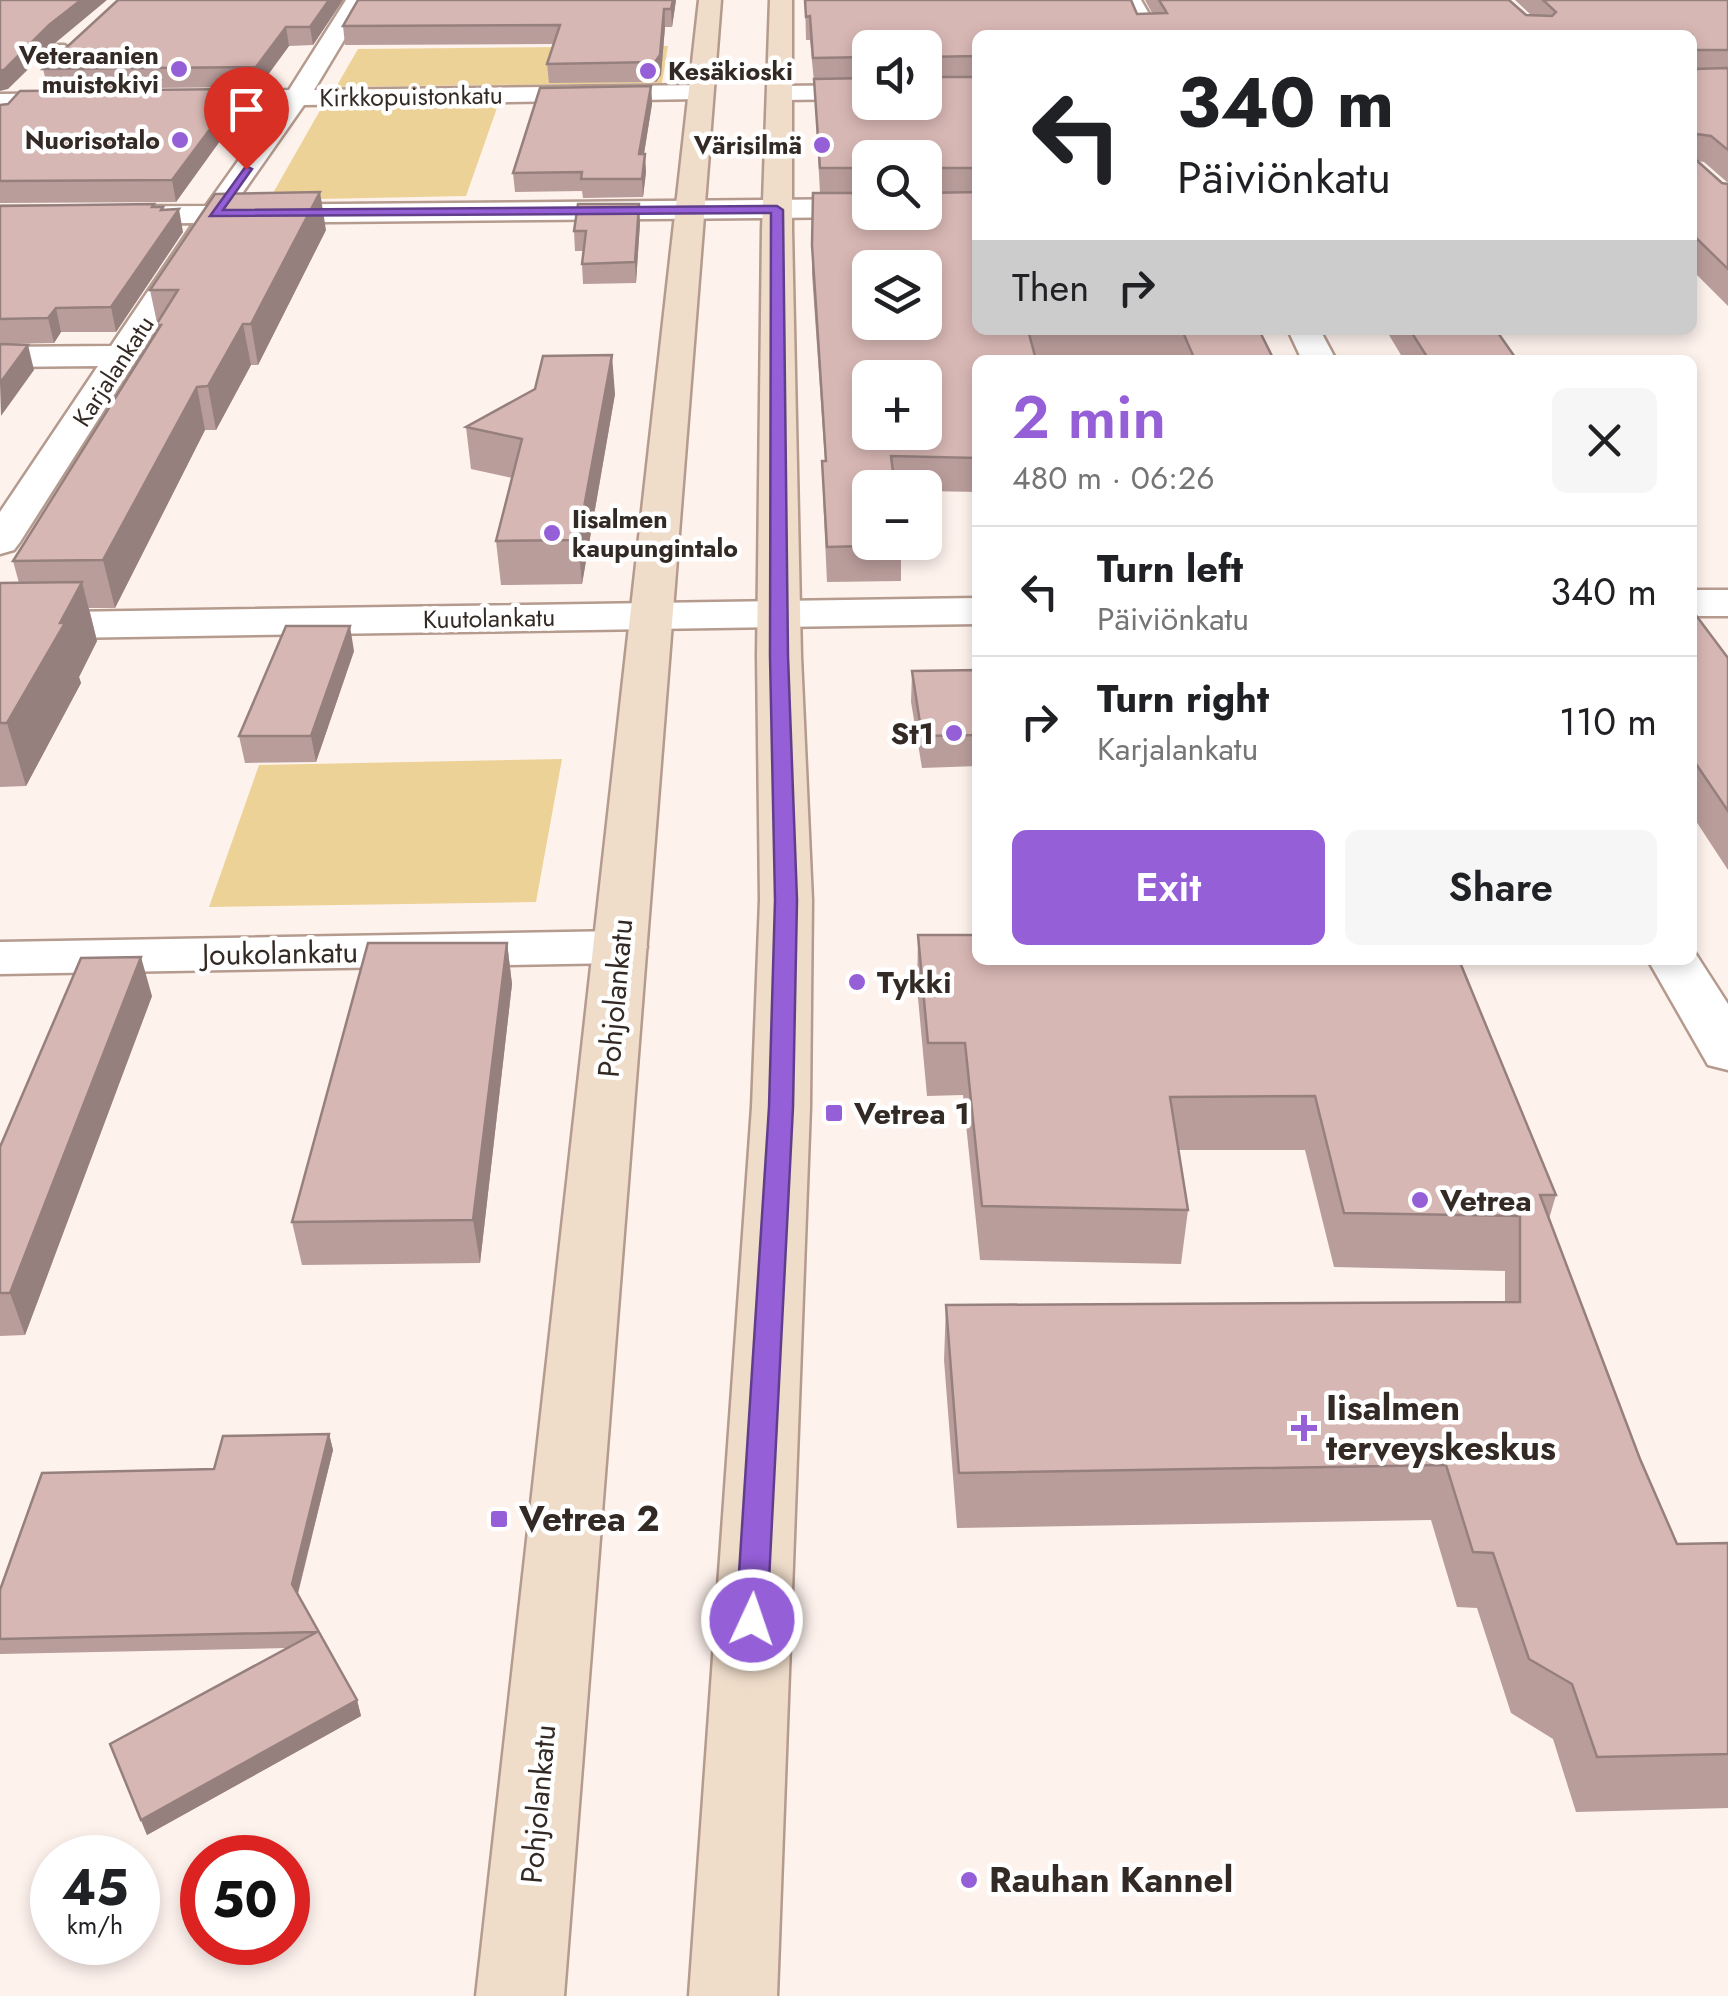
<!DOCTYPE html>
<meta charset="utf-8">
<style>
body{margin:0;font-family:Jost,sans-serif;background:#f6f6f6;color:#202124;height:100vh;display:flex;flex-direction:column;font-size:38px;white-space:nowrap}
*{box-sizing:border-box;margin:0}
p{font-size:32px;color:#757577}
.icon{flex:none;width:55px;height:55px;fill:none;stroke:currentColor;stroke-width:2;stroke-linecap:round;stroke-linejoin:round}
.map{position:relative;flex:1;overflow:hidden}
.details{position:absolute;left:972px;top:355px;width:725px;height:610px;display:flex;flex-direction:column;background:#fff;border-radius:15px;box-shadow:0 5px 15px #0003}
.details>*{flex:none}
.hud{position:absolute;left:972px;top:30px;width:725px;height:305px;border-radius:15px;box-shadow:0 5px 15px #0003;background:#fff;color:#202124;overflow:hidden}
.tools{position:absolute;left:852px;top:30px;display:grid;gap:20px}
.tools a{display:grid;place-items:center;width:90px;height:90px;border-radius:15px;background:#fff;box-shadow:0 5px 15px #0003;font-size:50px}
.speed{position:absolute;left:30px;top:1835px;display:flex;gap:20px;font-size:50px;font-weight:700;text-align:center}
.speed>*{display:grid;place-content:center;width:130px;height:130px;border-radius:50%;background:#fff;box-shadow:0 5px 15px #0003;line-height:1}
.speed small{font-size:25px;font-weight:400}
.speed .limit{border:15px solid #d22;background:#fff;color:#111}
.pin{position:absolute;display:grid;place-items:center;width:85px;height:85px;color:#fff;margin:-102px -42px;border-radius:50% 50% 50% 0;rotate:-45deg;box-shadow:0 0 10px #0007}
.pin .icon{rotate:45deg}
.me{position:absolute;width:110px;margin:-55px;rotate:3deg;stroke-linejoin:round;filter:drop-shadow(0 0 8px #0008)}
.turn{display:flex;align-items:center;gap:35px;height:210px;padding:0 40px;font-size:45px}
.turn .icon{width:130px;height:130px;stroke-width:2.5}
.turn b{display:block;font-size:70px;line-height:85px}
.then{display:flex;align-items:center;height:95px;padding:0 40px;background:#0003;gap:20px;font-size:38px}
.round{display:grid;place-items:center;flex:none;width:105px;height:105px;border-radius:15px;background:#f6f6f6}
.overview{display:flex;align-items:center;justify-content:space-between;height:170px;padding:0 40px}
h1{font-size:60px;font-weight:600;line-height:75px;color:#955fd8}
.cta{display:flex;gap:20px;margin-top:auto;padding:20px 40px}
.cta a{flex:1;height:115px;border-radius:15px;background:#955fd8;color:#fff;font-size:40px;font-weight:600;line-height:115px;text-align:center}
.cta a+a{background:#f6f6f6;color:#202124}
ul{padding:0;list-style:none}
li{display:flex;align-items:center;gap:30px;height:130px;padding:0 40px;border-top:2px solid #e0e0e0}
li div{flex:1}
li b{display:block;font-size:38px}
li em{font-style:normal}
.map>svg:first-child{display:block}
.green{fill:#edd297}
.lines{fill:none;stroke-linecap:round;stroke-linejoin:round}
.minor-casing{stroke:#b59a8e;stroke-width:5}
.secondary-casing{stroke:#b59a8e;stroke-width:5}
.minor{fill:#fff;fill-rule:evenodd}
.secondary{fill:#efddca;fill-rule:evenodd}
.wall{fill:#b99d9b;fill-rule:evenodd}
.shaded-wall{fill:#96807e}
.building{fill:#d7b7b4;stroke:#96807e;stroke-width:2.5;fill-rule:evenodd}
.route{fill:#955fd8;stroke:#613e8c;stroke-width:2.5}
.poi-dot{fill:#955fd8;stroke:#fff;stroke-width:4}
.labels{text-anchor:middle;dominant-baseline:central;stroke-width:9;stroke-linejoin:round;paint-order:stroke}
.far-poi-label{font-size:25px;font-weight:bold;fill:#342a25;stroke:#fff;text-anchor:end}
.far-street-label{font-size:25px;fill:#342a25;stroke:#fff}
.poi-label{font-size:30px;font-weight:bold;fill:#342a25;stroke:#fff;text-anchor:start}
.street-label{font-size:30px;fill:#342a25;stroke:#fff}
.near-poi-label{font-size:35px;font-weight:bold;fill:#342a25;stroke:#fff;text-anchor:start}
</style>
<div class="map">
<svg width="1728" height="1996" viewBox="0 0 1728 1996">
<rect width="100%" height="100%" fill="#fef2ed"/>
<g class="green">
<path d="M 668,46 L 662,83 L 336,87 L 358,49 Z"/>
<path d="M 498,105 L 466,196 L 269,200 L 322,107 Z"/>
<path d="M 562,759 L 536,902 L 209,907 L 259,765 Z"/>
</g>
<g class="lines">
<g class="minor-casing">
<g id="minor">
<path d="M 346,0 L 368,0 L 314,90 L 701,85 L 713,92 L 701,99 L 304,105 L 234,205 L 870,199 L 870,212 L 881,212 L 870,217 L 223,223 L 20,542 L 14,550 L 0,554 L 0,512 L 98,366 L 0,367 L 0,347 L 111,346 L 194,223 L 0,225 L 0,207 L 206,206 L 278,105 L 168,106 L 156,99 L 168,92 L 289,90 Z"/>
<path d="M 1119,0 L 1141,0 L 1161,35 L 1139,35 Z"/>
<path d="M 64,45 L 76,52 L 72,57 L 0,60 L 0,46 Z"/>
<path d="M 870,85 L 870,99 L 780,100 L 768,93 L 780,86 Z"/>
<path d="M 87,93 L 99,100 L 96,105 L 0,108 L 0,94 Z"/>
<path d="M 1288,330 L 1320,330 L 1336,360 L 1302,360 Z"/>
<rect x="1692" y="590" width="36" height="26"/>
<path d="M 978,598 L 978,624 L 0,639 L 0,613 Z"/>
<path d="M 620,931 L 639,936 L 647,947 L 639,958 L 620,963 L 0,974 L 0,942 Z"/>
<path d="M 1692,948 L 1728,1004 L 1728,1070 L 1708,1065 L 1648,960 L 1692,960 Z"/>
</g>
</g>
<g class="secondary-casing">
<g id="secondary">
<path d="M 699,0 L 721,0 L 564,1996 L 476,1996 Z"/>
<path d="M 770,0 L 792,0 L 792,230 L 801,656 L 812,900 L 810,1107 L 777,1996 L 689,1996 L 752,1107 L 760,900 L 757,656 L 762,230 Z"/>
</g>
</g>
<use href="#minor" class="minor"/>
<use href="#secondary" class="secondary"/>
</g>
<g class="wall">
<path d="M 118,0 L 343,0 L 313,45 L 289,46 L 259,87 L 48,89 L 43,69 Z"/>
<path d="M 676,0 L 672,27 L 665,27 L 661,75 L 656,82 L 549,83 L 547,64 L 554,44 L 345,45 L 343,26 Z"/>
<path d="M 805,0 L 1137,14 L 1152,13 L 1145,0 L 1509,0 L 1526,15 L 1531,15 L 1515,0 L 1728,0 L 1728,183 L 1704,162 L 1697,161 L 1722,183 L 1728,184 L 1728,306 L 1692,270 L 1692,35 L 978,35 L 978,330 L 1259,330 L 1274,360 L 1179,360 L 1177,357 L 1036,358 L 978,360 L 978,492 L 925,491 L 925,488 L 870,488 L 901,542 L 901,581 L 827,582 L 823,495 L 822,461 L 825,461 L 812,274 L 812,245 L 820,193 L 814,82 L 810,40 L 806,40 ZM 870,48 L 925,102 L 870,102 ZM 870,158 L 925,158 L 925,212 L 870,212 Z"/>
<path d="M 651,86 L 652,104 L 644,154 L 646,172 L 643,197 L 583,198 L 582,191 L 515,192 L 513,173 Z"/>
<path d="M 240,89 L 243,109 L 176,202 L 0,203 L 0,105 Z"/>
<path d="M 0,206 L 163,207 L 163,210 L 183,232 L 116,332 L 61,332 L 54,343 L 0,344 Z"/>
<path d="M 640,223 L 636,283 L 583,284 L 582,264 L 583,251 L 575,251 L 574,231 Z"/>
<path d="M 326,230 L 258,365 L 251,365 L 216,430 L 205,430 L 115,608 L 89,608 L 97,641 L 79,677 L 81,683 L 26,786 L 0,787 L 0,583 L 19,583 L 13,561 L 157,331 L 157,323 L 150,290 Z"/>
<path d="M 1386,330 L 1496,330 L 1517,360 L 1404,360 Z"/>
<path d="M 615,394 L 582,584 L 501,585 L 496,541 L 512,478 L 471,469 L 466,427 Z"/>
<path d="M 1692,610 L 1728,658 L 1728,870 L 1692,815 Z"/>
<path d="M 354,651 L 316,762 L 245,763 L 239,736 Z"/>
<path d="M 978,670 L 978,766 L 922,768 L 911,702 L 912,671 Z"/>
<path d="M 918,935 L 1556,1195 L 1549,1219 L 1640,1459 L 1677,1544 L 1728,1543 L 1728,1808 L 1576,1812 L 1553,1739 L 1511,1713 L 1477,1608 L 1457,1607 L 1431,1520 L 957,1528 L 944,1360 L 946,1305 L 1505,1302 L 1505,1271 L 1334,1267 L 1305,1150 L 1178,1150 L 1188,1210 L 1181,1264 L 980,1260 L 963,1095 L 927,1096 L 917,987 Z"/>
<path d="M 507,943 L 512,984 L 480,1263 L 302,1265 L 292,1222 Z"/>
<path d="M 152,996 L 25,1335 L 0,1336 L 0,1147 Z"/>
<path d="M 329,1434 L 333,1450 L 298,1594 L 357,1700 L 361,1716 L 147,1835 L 110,1744 L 287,1648 L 0,1654 L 0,1590 L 214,1469 Z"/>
</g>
<g class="shaded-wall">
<path d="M 81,0 L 107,0 L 54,44 L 8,89 L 0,91 L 0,70 L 49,25 Z"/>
<path d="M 329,0 L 343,0 L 313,45 L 310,27 Z"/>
<path d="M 673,0 L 676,0 L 672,27 L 671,9 Z"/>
<path d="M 664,9 L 665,27 L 661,75 L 656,82 L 655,62 Z"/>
<path d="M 286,27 L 289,46 L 259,87 L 256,67 Z"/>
<path d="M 651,86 L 652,104 L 641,172 L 639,154 Z"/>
<path d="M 240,89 L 243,109 L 176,202 L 172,180 Z"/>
<path d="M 645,154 L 646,172 L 643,197 L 642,179 Z"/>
<path d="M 320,192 L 326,230 L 258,365 L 251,324 Z"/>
<path d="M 639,204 L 640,223 L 636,283 L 635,262 Z"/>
<path d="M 163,207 L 167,227 L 179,209 L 183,232 L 116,332 L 111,307 Z"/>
<path d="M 56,308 L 61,332 L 54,343 L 48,318 Z"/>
<path d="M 243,324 L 251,365 L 216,430 L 208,386 Z"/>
<path d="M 28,345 L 34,370 L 1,416 L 0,383 Z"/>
<path d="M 612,355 L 615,394 L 582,584 L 578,540 Z"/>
<path d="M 197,387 L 205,430 L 115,608 L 103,560 Z"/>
<path d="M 82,582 L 97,641 L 79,677 L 81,683 L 26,786 L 7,723 Z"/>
<path d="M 350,626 L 354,651 L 316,762 L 311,736 Z"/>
<path d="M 507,943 L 512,984 L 480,1263 L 473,1220 Z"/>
<path d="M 141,957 L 152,996 L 25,1335 L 10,1293 Z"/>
<path d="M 329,1434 L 333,1450 L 296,1600 L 292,1584 Z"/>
<path d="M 357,1700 L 361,1716 L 147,1835 L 141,1820 Z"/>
</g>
<g class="building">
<path d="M 0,0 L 81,0 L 49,25 L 4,70 L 0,70 Z"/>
<path d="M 118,0 L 329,0 L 310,27 L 286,27 L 256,67 L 43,69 Z"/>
<path d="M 358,0 L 673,0 L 671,9 L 664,9 L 660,55 L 655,62 L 547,64 L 560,25 L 343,26 Z"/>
<path d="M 805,0 L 1131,0 L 1137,14 L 1167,13 L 1159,0 L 1509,0 L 1526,15 L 1552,16 L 1556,12 L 1543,0 L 1728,0 L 1728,50 L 1695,50 L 1695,69 L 1728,68 L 1728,150 L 1711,136 L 1696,134 L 1695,159 L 1722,183 L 1728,184 L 1728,269 L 1692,234 L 1692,35 L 978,35 L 978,56 L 925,57 L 925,48 L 870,48 L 870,57 L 813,58 L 810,16 L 806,17 Z"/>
<path d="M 925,77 L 978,77 L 978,168 L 925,168 L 925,169 L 925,158 L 870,158 L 870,168 L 820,168 L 814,79 L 870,78 L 870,102 L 925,102 Z"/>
<path d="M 651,86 L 639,154 L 645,154 L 642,179 L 581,179 L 582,172 L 513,173 L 540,88 Z"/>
<path d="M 240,89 L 172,180 L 0,181 L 0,105 L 8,104 L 20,91 Z"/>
<path d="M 320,192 L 251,324 L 243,324 L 208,386 L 197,387 L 103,560 L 13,561 L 161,325 L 156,325 L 178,290 L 150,290 L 215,194 Z"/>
<path d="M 978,192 L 978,330 L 1028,330 L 1036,360 L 978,360 L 978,458 L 891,456 L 895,488 L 870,488 L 870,542 L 901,542 L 902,545 L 827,547 L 822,461 L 826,461 L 812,245 L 813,193 L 870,193 L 870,212 L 925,212 L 925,193 ZM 870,268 L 925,268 L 925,322 L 870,322 ZM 870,378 L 925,378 L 925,432 L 870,432 Z"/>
<path d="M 154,204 L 152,207 L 163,207 L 161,210 L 179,209 L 111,307 L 56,308 L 48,318 L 0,319 L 0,206 Z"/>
<path d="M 578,204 L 639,204 L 635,262 L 582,264 L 586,231 L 574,231 Z"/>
<path d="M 1182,330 L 1259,330 L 1274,360 L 1195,360 Z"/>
<path d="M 1410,330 L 1496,330 L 1517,360 L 1429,360 Z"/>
<path d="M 0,344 L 28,345 L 0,383 Z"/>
<path d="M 612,355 L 578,540 L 496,541 L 522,439 L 466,427 L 535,389 L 543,356 Z"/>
<path d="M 82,582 L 60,623 L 65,623 L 7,723 L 0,723 L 0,583 Z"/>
<path d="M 1692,610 L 1728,658 L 1728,811 L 1692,758 Z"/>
<path d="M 286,626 L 350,626 L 311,736 L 239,736 Z"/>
<path d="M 978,670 L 978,735 L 922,736 L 912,671 Z"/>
<path d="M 918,935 L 978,935 L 978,960 L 1459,960 L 1556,1195 L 1540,1195 L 1640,1459 L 1677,1544 L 1728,1543 L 1728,1754 L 1597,1757 L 1572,1684 L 1529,1659 L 1493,1553 L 1473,1552 L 1446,1465 L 959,1473 L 946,1305 L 1520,1302 L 1520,1216 L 1344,1213 L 1315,1096 L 1170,1097 L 1188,1210 L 982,1206 L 965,1043 L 928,1043 Z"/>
<path d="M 368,943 L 507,943 L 473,1220 L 292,1222 Z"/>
<path d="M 141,957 L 10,1293 L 0,1293 L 0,1147 L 81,958 Z"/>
<path d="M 329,1434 L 292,1584 L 357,1700 L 141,1820 L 110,1744 L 317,1632 L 0,1639 L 0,1590 L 42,1473 L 214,1469 L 223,1436 Z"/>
</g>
<path class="route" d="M 246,166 L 252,169 L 223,210 L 777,206 L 783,210 L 788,656 L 797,900 L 793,1107 L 767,1620 L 763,1629 L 752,1633 L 741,1629 L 736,1620 L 769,1107 L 775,900 L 770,656 L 771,213 L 210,216 Z"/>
<g class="poi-dot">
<circle cx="179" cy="69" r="10"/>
<circle cx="648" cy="71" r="10"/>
<circle cx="180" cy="140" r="10"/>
<circle cx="822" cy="145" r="10"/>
<circle cx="552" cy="533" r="10"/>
<circle cx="954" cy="733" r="10"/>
<circle cx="857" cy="982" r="10"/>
<rect x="824" y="1103" width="20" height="20" rx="5"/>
<circle cx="1420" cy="1200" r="10"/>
<path d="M1299 1413h10v10h10v10h-10v10h-10v-10h-10v-10h10z"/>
<rect x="489" y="1509" width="20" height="20" rx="5"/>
<circle cx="969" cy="1880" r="10"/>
</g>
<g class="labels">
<g class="far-poi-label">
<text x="159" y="55">Veteraanien<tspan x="159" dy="29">muistokivi</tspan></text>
<text x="668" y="71" text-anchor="start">Kesäkioski</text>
<text x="160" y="140">Nuorisotalo</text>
<text x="802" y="145">Värisilmä</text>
<text x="572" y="519" text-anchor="start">Iisalmen<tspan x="572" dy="29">kaupungintalo</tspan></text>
</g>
<g class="far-street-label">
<text transform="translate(411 96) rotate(-1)">Kirkkopuistonkatu</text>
<text transform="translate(113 371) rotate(-57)">Karjalankatu</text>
<text transform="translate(489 618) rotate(-1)">Kuutolankatu</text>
</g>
<g class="poi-label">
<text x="934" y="733" text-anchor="end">St1</text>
<text x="877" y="982">Tykki</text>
<text x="854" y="1113">Vetrea 1</text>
<text x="1440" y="1200">Vetrea</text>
</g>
<g class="street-label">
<text transform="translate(280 953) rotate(-1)">Joukolankatu</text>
<text transform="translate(615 998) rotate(-85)">Pohjolankatu</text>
<text transform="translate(538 1804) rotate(-85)">Pohjolankatu</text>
</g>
<g class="near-poi-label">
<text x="1326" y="1408">Iisalmen<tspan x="1326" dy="40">terveyskeskus</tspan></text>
<text x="519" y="1519">Vetrea 2</text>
<text x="989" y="1880">Rauhan Kannel</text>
</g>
</g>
</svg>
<div class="tools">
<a><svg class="icon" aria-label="sound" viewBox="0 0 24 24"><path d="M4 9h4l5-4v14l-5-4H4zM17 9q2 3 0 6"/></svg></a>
<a><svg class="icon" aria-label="search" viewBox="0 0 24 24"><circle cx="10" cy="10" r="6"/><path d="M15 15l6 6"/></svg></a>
<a><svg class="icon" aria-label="layers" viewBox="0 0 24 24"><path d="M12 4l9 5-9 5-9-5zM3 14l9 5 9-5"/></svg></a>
<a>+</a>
<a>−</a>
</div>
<div class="speed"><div>45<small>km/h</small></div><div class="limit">50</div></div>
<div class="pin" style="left:246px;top:169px;background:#d93025"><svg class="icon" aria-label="arrive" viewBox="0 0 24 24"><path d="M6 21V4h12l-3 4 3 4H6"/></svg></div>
<svg class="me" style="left:752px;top:1620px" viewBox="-20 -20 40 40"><circle r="17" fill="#955fd8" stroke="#fff" stroke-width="3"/><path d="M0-11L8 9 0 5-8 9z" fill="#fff"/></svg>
<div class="hud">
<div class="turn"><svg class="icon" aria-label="left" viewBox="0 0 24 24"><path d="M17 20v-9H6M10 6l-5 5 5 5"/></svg><div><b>340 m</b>Päiviönkatu</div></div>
<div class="then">Then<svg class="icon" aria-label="right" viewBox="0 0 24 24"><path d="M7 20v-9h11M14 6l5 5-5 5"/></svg></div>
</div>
<section class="details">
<div class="overview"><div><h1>2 min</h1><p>480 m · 06:26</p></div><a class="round"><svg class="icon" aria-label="close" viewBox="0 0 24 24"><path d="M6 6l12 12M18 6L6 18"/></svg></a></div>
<ul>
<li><svg class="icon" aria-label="left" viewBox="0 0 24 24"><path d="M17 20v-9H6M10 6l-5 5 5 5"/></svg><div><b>Turn left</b><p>Päiviönkatu</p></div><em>340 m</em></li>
<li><svg class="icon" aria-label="right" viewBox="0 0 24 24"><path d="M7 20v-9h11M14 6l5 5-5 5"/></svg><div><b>Turn right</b><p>Karjalankatu</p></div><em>110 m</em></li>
</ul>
<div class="cta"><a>Exit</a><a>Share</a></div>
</section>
</div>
